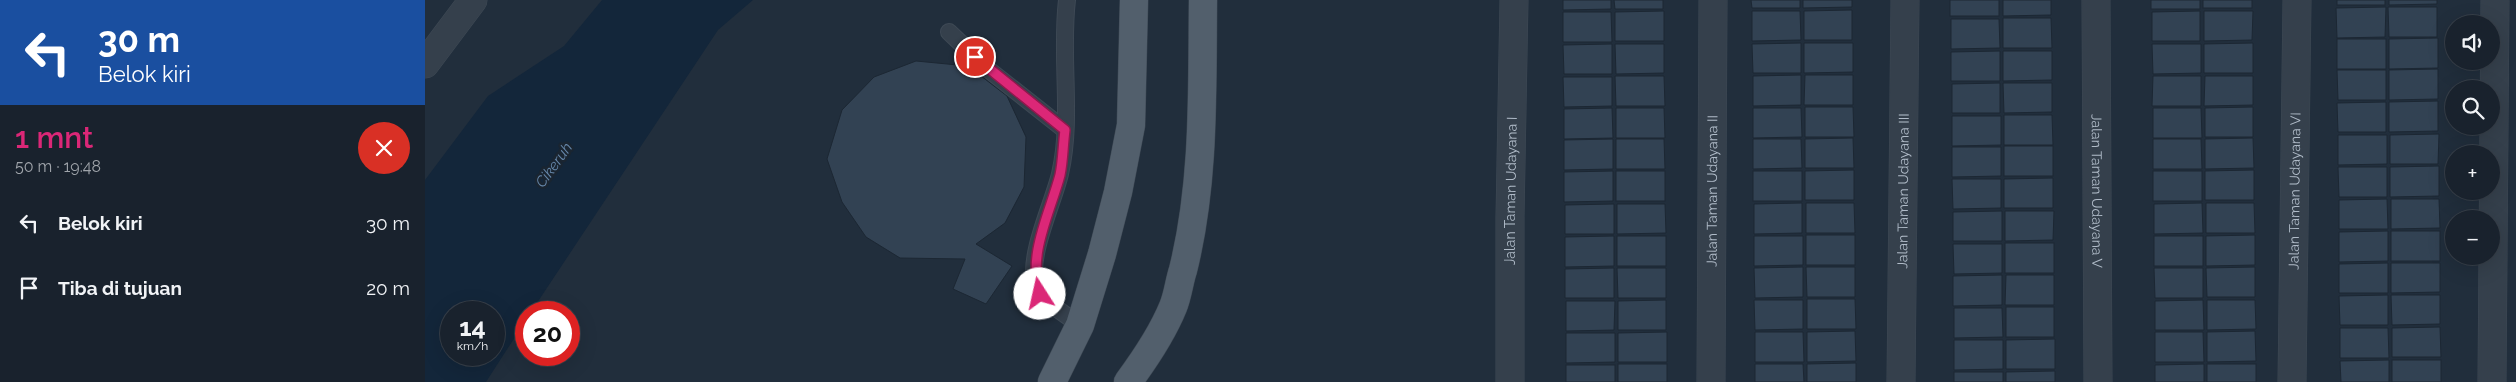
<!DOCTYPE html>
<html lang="id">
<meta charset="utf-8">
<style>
body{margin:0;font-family:Raleway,sans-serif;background:#222a35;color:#f1f3f6;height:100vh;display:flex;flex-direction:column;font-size:19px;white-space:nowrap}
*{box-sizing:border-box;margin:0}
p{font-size:16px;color:#9fa4aa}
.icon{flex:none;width:28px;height:28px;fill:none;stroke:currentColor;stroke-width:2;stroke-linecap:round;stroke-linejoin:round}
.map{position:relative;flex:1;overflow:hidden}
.details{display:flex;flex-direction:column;background:#19222d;width:425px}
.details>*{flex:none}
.banner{background:#1a4fa0;color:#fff;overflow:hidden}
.fabs{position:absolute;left:2020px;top:15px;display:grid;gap:10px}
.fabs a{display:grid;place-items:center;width:55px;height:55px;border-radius:50%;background:#19222d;box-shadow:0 5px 20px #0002,0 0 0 1px #373f49;font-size:25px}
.speed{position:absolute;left:15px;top:301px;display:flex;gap:10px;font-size:25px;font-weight:700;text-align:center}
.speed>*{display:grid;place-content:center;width:65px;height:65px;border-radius:50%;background:#19222d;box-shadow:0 5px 20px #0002,0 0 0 1px #373f49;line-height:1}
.speed small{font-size:12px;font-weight:400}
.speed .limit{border:8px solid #d22;background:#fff;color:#111}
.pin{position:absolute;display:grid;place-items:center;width:42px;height:42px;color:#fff;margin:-21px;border:2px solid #fff;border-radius:50%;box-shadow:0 1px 5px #0007}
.me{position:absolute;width:55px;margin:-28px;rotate:350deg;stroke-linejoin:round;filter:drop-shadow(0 0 4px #0008)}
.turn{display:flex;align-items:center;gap:18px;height:105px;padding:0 15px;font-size:22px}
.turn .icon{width:65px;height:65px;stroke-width:2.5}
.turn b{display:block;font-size:35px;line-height:42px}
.round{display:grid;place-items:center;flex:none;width:52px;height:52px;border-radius:26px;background:#222a35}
.overview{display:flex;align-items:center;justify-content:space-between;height:85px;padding:0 15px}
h1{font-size:30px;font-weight:600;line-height:38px;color:#db2777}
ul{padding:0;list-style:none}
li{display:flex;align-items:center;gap:15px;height:65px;padding:0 15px}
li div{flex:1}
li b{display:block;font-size:19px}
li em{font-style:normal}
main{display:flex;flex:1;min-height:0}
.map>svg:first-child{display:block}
.water{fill:#13263a;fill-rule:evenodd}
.building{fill:#324253;stroke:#1c2733}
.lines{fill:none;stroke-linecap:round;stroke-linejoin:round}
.service-casing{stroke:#3e4955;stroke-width:18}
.minor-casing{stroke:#3e4955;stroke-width:29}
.primary-casing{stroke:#3e4955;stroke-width:29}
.service{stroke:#35404c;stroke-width:16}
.minor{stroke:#35404c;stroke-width:28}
.primary{stroke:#525f6c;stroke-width:28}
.route-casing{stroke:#8e194d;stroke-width:12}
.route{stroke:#db2777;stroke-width:9}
.labels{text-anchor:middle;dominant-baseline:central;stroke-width:5;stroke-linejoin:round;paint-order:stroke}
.street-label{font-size:14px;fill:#b0bbc8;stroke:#1a2531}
.water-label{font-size:15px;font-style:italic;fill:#6687aa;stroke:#1a2531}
</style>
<main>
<section class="details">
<div class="banner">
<div class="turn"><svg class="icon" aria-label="left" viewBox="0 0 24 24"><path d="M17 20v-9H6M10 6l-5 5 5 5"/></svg><div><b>30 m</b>Belok kiri</div></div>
</div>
<div class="overview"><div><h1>1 mnt</h1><p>50 m · 19:48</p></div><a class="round" style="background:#d93025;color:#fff"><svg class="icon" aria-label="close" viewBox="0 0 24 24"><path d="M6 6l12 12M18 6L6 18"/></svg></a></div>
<ul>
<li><svg class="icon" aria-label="left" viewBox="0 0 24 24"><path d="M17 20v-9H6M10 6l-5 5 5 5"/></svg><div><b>Belok kiri</b></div><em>30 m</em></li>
<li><svg class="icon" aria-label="arrive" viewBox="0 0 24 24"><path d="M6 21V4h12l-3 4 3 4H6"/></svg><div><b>Tiba di tujuan</b></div><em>20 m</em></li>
</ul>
</section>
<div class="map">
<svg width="2091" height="382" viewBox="0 0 2091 382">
<rect width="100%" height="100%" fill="#212e3c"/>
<path class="water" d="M 177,0 L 328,0 L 293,30 L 106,312 L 101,312 L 101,320 L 61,382 L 0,382 L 0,180 L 63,96 L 139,46 ZM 26,312 L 69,312 L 69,355 L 26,355 Z"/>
<g class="building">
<path d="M 1138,0 L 1186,0 L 1186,9 L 1138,10 Z"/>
<path d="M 1189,0 L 1238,0 L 1238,9 L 1190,9 Z"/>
<path d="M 1326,0 L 1375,0 L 1375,8 L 1327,8 Z"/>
<path d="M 1378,0 L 1427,0 L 1427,7 L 1378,8 Z"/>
<rect x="1525" y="0" width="49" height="16"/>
<path d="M 1578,0 L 1626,0 L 1626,15 L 1578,16 Z"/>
<rect x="1726" y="0" width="49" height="9"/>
<rect x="1778" y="0" width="49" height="8"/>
<rect x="1912" y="0" width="48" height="5"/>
<path d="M 1964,0 L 2012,0 L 2012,4 L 1964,5 Z"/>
<path d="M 1961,7 L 1960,37 L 1912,38 L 1911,8 Z"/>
<path d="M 1963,7 L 2012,7 L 2012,37 L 1964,37 Z"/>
<path d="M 1427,10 L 1427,40 L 1379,40 L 1379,11 Z"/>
<path d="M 1239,11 L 1239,41 L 1190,41 L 1190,12 Z"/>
<path d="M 1327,11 L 1375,11 L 1376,40 L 1327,41 Z"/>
<path d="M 1775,11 L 1775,41 L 1727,41 L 1727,12 Z"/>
<path d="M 1779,11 L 1828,11 L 1827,40 L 1779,41 Z"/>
<path d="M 1138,12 L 1186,12 L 1187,42 L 1138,42 Z"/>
<path d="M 1578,18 L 1626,18 L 1627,48 L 1578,48 Z"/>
<path d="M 1526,19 L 1574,19 L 1575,48 L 1526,49 Z"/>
<path d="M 2013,38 L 2013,68 L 1964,69 L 1964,39 Z"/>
<rect x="1912" y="39" width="49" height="30"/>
<path d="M 1376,43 L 1376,73 L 1328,73 L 1327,44 Z"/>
<path d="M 1379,43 L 1428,43 L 1428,72 L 1379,73 Z"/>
<path d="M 1828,43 L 1828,73 L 1779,73 L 1779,44 Z"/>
<path d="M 1187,44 L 1187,74 L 1139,74 L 1138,45 Z"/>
<path d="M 1190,44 L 1239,44 L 1239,73 L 1191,74 Z"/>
<path d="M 1727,44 L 1776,44 L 1776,73 L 1728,74 Z"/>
<path d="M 1575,51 L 1575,81 L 1526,81 L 1526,52 Z"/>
<path d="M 1578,51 L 1627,51 L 1627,80 L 1578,81 Z"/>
<path d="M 491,61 L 543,66 L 582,96 L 601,137 L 599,187 L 580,223 L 551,244 L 587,266 L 561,304 L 528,289 L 540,259 L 475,258 L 441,237 L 417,202 L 402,159 L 417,110 L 449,77 Z"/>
<path d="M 2013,69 L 2013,99 L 1964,100 L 1964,70 Z"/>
<path d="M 1912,70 L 1961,70 L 1961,100 L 1913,100 Z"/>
<path d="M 1376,75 L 1376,105 L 1328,106 L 1328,76 Z"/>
<path d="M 1380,75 L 1428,75 L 1428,105 L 1379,105 Z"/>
<path d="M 1190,76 L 1239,76 L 1240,106 L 1191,106 Z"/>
<path d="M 1728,76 L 1776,76 L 1776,106 L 1727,106 Z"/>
<path d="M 1780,76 L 1828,76 L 1828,105 L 1779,106 Z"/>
<path d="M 1138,77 L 1187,77 L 1187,106 L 1139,107 Z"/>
<path d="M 1575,83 L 1575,113 L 1527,113 L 1527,84 Z"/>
<path d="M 1578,83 L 1627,83 L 1627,112 L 1579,113 Z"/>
<path d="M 2013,101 L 2013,131 L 1964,132 L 1964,102 Z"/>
<path d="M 1961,102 L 1961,132 L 1913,132 L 1912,103 Z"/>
<path d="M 1380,107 L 1428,107 L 1429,137 L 1380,137 Z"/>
<path d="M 1828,107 L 1828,137 L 1780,137 L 1780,108 Z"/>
<path d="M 1187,108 L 1188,138 L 1139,139 L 1139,109 Z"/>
<path d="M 1191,108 L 1239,108 L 1240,138 L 1191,138 Z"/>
<path d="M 1328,108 L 1376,108 L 1377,137 L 1328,138 Z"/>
<path d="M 1728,108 L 1776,108 L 1777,138 L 1728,138 Z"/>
<path d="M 1579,115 L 1627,115 L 1628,145 L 1579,145 Z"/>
<path d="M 1527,116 L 1576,116 L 1576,145 L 1527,146 Z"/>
<path d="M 2014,134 L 2013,164 L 1965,164 L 1965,135 Z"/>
<path d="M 1913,135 L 1962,135 L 1962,164 L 1913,165 Z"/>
<path d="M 1428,138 L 1429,168 L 1380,168 L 1380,139 Z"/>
<path d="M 1828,138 L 1829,168 L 1780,169 L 1780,139 Z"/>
<path d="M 1188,139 L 1188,169 L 1139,170 L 1139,140 Z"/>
<path d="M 1191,139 L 1239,139 L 1240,169 L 1191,169 Z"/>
<path d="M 1328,139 L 1376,139 L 1377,168 L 1328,169 Z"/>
<path d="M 1728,139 L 1776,139 L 1777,169 L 1728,169 Z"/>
<rect x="1579" y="146" width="49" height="30"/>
<path d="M 1527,147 L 1576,147 L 1576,176 L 1527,177 Z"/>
<path d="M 2014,166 L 2014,196 L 1965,197 L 1965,167 Z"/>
<path d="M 1913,167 L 1962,167 L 1962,197 L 1914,197 Z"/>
<path d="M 1429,170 L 1429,200 L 1380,200 L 1380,171 Z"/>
<path d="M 1829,170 L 1829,200 L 1780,200 L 1780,171 Z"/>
<path d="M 1188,171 L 1188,201 L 1139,202 L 1139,172 Z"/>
<rect x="1191" y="171" width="49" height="30"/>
<rect x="1328" y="171" width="49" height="30"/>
<rect x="1728" y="171" width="49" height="30"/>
<path d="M 1628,178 L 1628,208 L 1579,208 L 1579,179 Z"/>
<path d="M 1527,179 L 1576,179 L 1576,208 L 1528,209 Z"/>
<path d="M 1962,199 L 1963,229 L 1914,229 L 1914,200 Z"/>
<path d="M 1966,199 L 2014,199 L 2015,228 L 1966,229 Z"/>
<path d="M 1377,203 L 1377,233 L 1329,234 L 1329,204 Z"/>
<path d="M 1381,203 L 1429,203 L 1430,233 L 1381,233 Z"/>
<path d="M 1777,203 L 1778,233 L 1729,234 L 1729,204 Z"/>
<path d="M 1781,203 L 1829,203 L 1830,233 L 1781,233 Z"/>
<path d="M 1189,204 L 1189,234 L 1140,234 L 1140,205 Z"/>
<path d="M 1192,204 L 1240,204 L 1241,233 L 1192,234 Z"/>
<path d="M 1577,211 L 1577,241 L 1528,241 L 1528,212 Z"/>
<path d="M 1580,211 L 1629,211 L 1628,240 L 1580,241 Z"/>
<path d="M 1963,231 L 1963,261 L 1914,262 L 1914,232 Z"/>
<rect x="1966" y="231" width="49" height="30"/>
<rect x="1381" y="235" width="49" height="30"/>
<path d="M 1830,235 L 1830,265 L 1781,266 L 1781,236 Z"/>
<path d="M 1189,236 L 1189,266 L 1140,267 L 1140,237 Z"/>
<rect x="1192" y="236" width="49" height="30"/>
<path d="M 1329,236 L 1378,236 L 1378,265 L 1329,266 Z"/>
<rect x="1729" y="236" width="49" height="30"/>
<rect x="1580" y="243" width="49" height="30"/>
<path d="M 1528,244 L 1577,244 L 1577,273 L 1529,274 Z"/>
<path d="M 1963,263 L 1963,293 L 1914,293 L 1914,264 Z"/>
<path d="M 1966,263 L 2015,263 L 2015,292 L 1966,293 Z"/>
<path d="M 1378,267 L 1378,297 L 1330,298 L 1329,268 Z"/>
<path d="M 1381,267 L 1430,267 L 1430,297 L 1382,297 Z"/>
<path d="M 1830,267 L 1830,297 L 1782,297 L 1781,268 Z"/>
<path d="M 1189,268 L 1189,298 L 1140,298 L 1140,269 Z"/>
<path d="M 1192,268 L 1241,268 L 1241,298 L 1193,298 Z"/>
<path d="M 1729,268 L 1778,268 L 1778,298 L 1730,298 Z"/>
<path d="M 1577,275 L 1577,305 L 1528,306 L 1528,276 Z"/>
<path d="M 1581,275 L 1629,275 L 1629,305 L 1580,305 Z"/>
<path d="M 1963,295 L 1963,325 L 1915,325 L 1914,296 Z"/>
<path d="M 1966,295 L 2015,295 L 2015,324 L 1967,325 Z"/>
<path d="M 1382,299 L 1430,299 L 1431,329 L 1382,329 Z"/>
<path d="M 1241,300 L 1241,330 L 1193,330 L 1193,301 Z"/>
<path d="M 1329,300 L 1378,300 L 1378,329 L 1330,330 Z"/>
<path d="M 1778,300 L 1779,330 L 1730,330 L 1730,301 Z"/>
<path d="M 1782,300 L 1830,300 L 1831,329 L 1782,330 Z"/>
<path d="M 1141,301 L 1190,301 L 1189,330 L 1141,331 Z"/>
<rect x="1581" y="307" width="48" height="30"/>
<path d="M 1529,308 L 1577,308 L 1578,337 L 1529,338 Z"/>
<path d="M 2015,327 L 2016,357 L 1967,357 L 1967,328 Z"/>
<path d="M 1915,328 L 1963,328 L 1964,358 L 1915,358 Z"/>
<path d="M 1430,331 L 1431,361 L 1382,362 L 1382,332 Z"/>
<path d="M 1830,331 L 1831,361 L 1782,362 L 1782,332 Z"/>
<path d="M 1242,332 L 1242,362 L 1193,362 L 1193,333 Z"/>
<path d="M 1330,332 L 1378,332 L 1379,362 L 1330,362 Z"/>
<path d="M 1730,332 L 1778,332 L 1779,362 L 1730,362 Z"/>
<path d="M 1141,333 L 1190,333 L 1190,362 L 1141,363 Z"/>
<path d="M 1630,339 L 1630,369 L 1581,369 L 1581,340 Z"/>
<path d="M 1529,340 L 1578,340 L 1578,369 L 1529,370 Z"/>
<path d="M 1964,360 L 1964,382 L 1916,382 L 1915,361 Z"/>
<rect x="1967" y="360" width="49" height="22"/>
<path d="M 1431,363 L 1431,382 L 1382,382 L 1382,364 Z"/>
<rect x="1193" y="364" width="49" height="18"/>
<path d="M 1330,364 L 1378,364 L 1379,382 L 1330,382 Z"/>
<path d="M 1779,364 L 1779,382 L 1730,382 L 1730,365 Z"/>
<rect x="1782" y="364" width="49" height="18"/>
<rect x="1141" y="365" width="49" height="17"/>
<path d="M 1630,371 L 1630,382 L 1581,382 L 1581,372 Z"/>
<rect x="1529" y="372" width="49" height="10"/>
</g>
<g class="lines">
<g class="service-casing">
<g id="service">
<path d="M 642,0 C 635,58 648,117 635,174 C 628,203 604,253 610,281 C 615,301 639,313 655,325"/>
<path d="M 524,32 L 564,70 L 640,130"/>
</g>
</g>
<g class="minor-casing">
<g id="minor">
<path id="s1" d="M 1671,0 L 1673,382"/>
<path d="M 0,64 L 48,0"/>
<path id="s2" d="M 1085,382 L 1085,217 L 1089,0"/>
<path id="s3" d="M 1286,382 L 1288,0"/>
<path id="s4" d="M 1476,382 L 1480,0"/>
<path id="s5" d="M 1867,382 L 1872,0"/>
<path d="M 2067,382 L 2070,0"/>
</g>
</g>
<g class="primary-casing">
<g id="primary">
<path d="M 627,382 L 655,325 L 677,254 L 693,192 L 706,125 L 709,0"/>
<path d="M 703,382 C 720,359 737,334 748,307 C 753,295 754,282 758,270 C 780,182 777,90 778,0"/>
</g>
</g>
<use href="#service" class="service"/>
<use href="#minor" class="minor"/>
<use href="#primary" class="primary"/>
</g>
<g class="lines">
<g class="route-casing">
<path id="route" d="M 550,57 L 640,130 C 638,145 638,161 635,175 C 625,213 602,255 615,294"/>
</g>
<use href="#route" class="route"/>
</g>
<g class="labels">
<g class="street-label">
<text stroke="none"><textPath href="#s2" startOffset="191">Jalan Taman Udayana I</textPath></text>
<text stroke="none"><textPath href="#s3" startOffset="191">Jalan Taman Udayana II</textPath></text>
<text stroke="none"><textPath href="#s4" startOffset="191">Jalan Taman Udayana III</textPath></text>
<text stroke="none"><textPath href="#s1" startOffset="191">Jalan Taman Udayana V</textPath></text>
<text stroke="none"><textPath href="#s5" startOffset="191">Jalan Taman Udayana VI</textPath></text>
</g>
<g class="water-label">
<text transform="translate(129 165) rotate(-54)">Cikeruh</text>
</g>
</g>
</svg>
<div class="fabs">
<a><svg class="icon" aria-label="sound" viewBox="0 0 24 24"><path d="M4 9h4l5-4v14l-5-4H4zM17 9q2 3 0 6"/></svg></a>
<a><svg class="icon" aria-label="search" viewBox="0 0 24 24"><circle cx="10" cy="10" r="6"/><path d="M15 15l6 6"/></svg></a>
<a>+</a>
<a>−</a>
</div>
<div class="speed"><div>14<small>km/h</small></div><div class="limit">20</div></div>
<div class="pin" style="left:550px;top:57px;background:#d93025"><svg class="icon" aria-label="arrive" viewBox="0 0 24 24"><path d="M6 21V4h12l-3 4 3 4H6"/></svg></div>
<svg class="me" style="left:615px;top:294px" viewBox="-20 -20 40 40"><circle r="19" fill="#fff"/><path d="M0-13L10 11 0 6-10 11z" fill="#db2777"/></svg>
</div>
</main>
